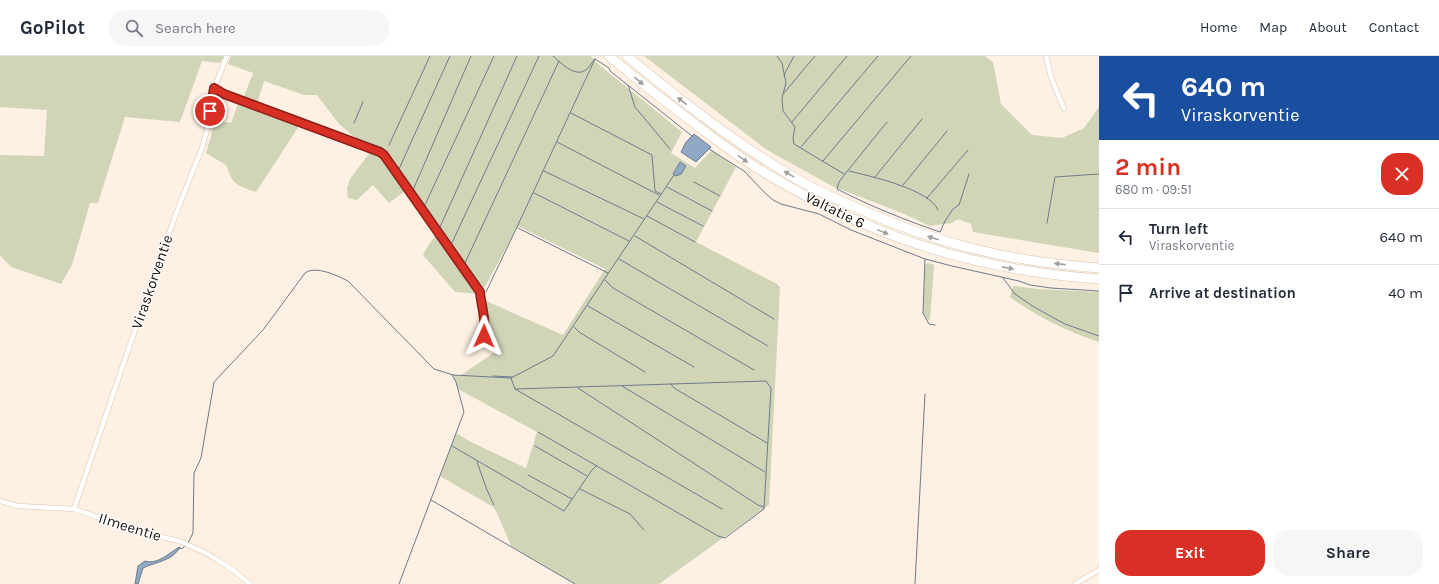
<!DOCTYPE html>
<meta charset="utf-8">
<style>
body{margin:0;font-family:Karla,sans-serif;background:#f6f6f7;color:#1f2937;height:100vh;display:flex;flex-direction:column;font-size:15px;white-space:nowrap}
*{box-sizing:border-box;margin:0}
p{font-size:13px;color:#747a83}
.icon{flex:none;width:22px;height:22px;fill:none;stroke:currentColor;stroke-width:2;stroke-linecap:round;stroke-linejoin:round}
.map{position:relative;flex:1;overflow:hidden}
.details{display:flex;flex-direction:column;background:#fff;width:340px}
.details>*{flex:none}
.hud{background:#1a4fa0;color:#fff;overflow:hidden}
.pin{position:absolute;display:grid;place-items:center;width:34px;height:34px;color:#fff;margin:-17px;border:2px solid #fff;border-radius:50%;box-shadow:0 1px 4px #0007}
.me{position:absolute;width:44px;margin:-22px;rotate:1deg;stroke-linejoin:round;filter:drop-shadow(0 0 3px #0008)}
.turn{display:flex;align-items:center;gap:14px;height:84px;padding:0 16px;font-size:18px}
.turn .icon{width:52px;height:52px;stroke-width:2.5}
.turn b{display:block;font-size:28px;line-height:34px}
.round{display:grid;place-items:center;flex:none;width:42px;height:42px;border-radius:16px;background:#f6f6f7}
.head{display:flex;align-items:center;justify-content:space-between;height:68px;padding:0 16px}
h1{font-size:24px;font-weight:700;line-height:30px;color:#d93025}
.action{display:flex;gap:8px;margin-top:auto;padding:8px 16px}
.action a{flex:1;height:46px;border-radius:16px;background:#d93025;color:#fff;font-size:16px;font-weight:700;line-height:46px;text-align:center}
.action a+a{background:#f6f6f7;color:#1f2937}
ul{padding:0;list-style:none}
li{display:flex;align-items:center;gap:12px;height:56px;padding:0 16px;border-top:1px solid #e0e1e3}
li div{flex:1}
li b{display:block;font-size:15px}
li em{font-style:normal}
header{display:flex;align-items:center;gap:24px;box-sizing:border-box;height:56px;padding:0 20px;background:#fff;border-bottom:1px solid #e0e1e3}
header strong{font-size:19px}
nav{display:flex;gap:22px;margin-inline-start:auto;font-size:14px}
.search{width:280px;height:36px;background:#f6f6f7;display:flex;align-items:center;gap:10px;box-sizing:border-box;padding:0 14px;border-radius:16px;color:#747a83;font-size:15px}
main{display:flex;flex:1;min-height:0}
.map>svg:first-child{display:block}
.green{fill:#d0d5b7}
.water{fill:#92a9c5;stroke:#6d7a8c}
.lines{fill:none;stroke-linecap:round;stroke-linejoin:round}
.stream{stroke:#6d7a8c;stroke-width:1}
.minor-casing{stroke:#d9c3ad;stroke-width:5.5}
.motorway-casing{stroke:#d9c3ad;stroke-width:10}
.minor{stroke:#fff;stroke-width:4.5}
.motorway{stroke:#fff;stroke-width:9}
.oneway{fill:#a29f9c}
.route-casing{stroke:#8d1f18;stroke-width:10}
.route{stroke:#d93025;stroke-width:7}
.labels{text-anchor:middle;dominant-baseline:central;stroke-width:3;stroke-linejoin:round;paint-order:stroke}
.street-label{font-size:15px;fill:#160e07;stroke:#fff}
</style>
<header>
<strong>GoPilot</strong>
<div class="search"><svg class="icon" aria-label="search" viewBox="0 0 24 24"><circle cx="10" cy="10" r="6"/><path d="M15 15l6 6"/></svg>Search here</div>
<nav><a>Home</a><a>Map</a><a>About</a><a>Contact</a></nav>
</header>
<main>
<div class="map">
<svg width="1099" height="528" viewBox="0 0 1099 528">
<rect width="100%" height="100%" fill="#fef0e2"/>
<g class="green">
<path d="M 0,0 L 224,0 L 220,7 L 202,5 L 180,66 L 125,61 L 98,147 L 90,147 L 72,209 L 61,228 L 11,211 L 0,199 L 0,99 L 44,100 L 47,54 L 0,51 Z"/>
<path d="M 231,0 L 591,0 L 598,8 L 682,76 L 671,97 L 695,112 L 712,94 L 736,111 L 696,186 L 777,228 L 780,231 L 769,449 L 659,528 L 575,528 L 511,490 L 497,457 L 493,451 L 440,420 L 456,377 L 469,385 L 526,412 L 537,376 L 458,333 L 453,319 L 461,319 L 495,296 L 484,244 L 563,279 L 605,213 L 518,170 L 481,238 L 455,236 L 423,199 L 429,188 L 439,176 L 408,133 L 389,147 L 373,129 L 357,144 L 348,142 L 347,132 L 350,123 L 371,95 L 339,68 L 317,39 L 304,39 L 264,25 L 257,48 L 243,43 L 253,17 L 228,8 Z"/>
<path d="M 644,0 L 985,0 L 993,6 L 1001,48 L 1032,79 L 1062,82 L 1084,72 L 1099,51 L 1099,197 L 973,176 L 971,168 L 958,163 L 952,167 L 930,170 L 902,157 L 832,130 L 767,94 Z"/>
<path d="M 238,48 L 299,70 L 256,136 C 236,129 233,129 226,109 L 206,97 L 211,80 L 214,64 L 231,67 Z"/>
<path d="M 928,207 L 932,208 L 934,210 L 930,263 L 928,264 L 923,257 L 925,209 Z"/>
<path d="M 1013,230 L 1038,233 L 1099,236 L 1099,286 C 1068,276 1037,261 1010,241 Z"/>
</g>
<g class="water">
<path d="M 694,78 L 711,91 L 696,106 L 681,96 L 686,86 Z"/>
<path d="M 680,106 L 686,110 L 681,118 L 676,120 L 673,118 Z"/>
<path d="M 180,491 C 173,505 155,506 143,512 L 138,528 L 135,528 L 138,510 L 145,505 C 159,509 169,496 180,491 Z"/>
</g>
<g class="lines">
<g class="stream">
<path d="M 553,0 C 561,7 576,23 587,13 C 590,10 592,6 595,3"/>
<path d="M 777,0 L 782,7 L 786,27 L 782,42 L 783,55 L 795,71 L 793,82 L 794,88 L 844,118"/>
<path d="M 595,3 L 609,12 L 610,15 L 692,80"/>
<path d="M 784,19 L 794,0"/>
<path d="M 628,29 L 635,51 L 670,93"/>
<path d="M 784,37 L 815,0"/>
<path d="M 571,57 L 652,99 L 655,135 L 661,138"/>
<path d="M 792,66 L 847,0"/>
<path d="M 887,66 L 845,118 L 839,126 L 837,133 C 870,150 905,164 940,176 L 945,165 L 953,153 L 959,149 L 969,118"/>
<path d="M 354,67 L 363,46"/>
<path d="M 557,86 L 659,139"/>
<path d="M 389,89 L 430,0"/>
<path d="M 801,91 L 878,0"/>
<path d="M 709,93 L 744,115 L 765,137 L 773,144 L 781,148 L 819,158 L 851,174 L 925,203 L 952,210 L 1019,225 L 1030,229 L 1051,232 L 1099,235"/>
<path d="M 823,105 L 911,0"/>
<path d="M 399,113 L 450,0"/>
<path d="M 544,115 L 644,163"/>
<path d="M 849,115 C 869,120 930,133 938,154"/>
<path d="M 875,121 L 922,63"/>
<path d="M 694,126 L 720,140"/>
<path d="M 903,129 L 947,75"/>
<path d="M 667,131 L 712,155"/>
<path d="M 413,134 L 471,0"/>
<path d="M 534,137 L 629,185"/>
<path d="M 927,142 L 968,94"/>
<path d="M 657,146 L 703,170"/>
<path d="M 425,149 L 494,0"/>
<path d="M 647,160 L 695,186"/>
<path d="M 1047,167 L 1055,121 L 1099,118"/>
<path d="M 440,171 L 517,0"/>
<path d="M 518,172 L 608,217"/>
<path d="M 635,180 L 774,263"/>
<path d="M 451,189 L 539,0"/>
<path d="M 619,203 L 768,290"/>
<path d="M 925,203 L 923,257 L 929,268 L 935,269"/>
<path d="M 465,207 L 559,5"/>
<path d="M 1003,222 L 1015,238 L 1034,251 L 1065,268 L 1099,280"/>
<path d="M 605,224 L 613,232 L 754,314"/>
<path d="M 486,236 L 517,171 L 595,3"/>
<path d="M 588,250 L 694,311"/>
<path d="M 574,271 L 579,276 L 645,316"/>
<path d="M 493,320 L 512,321"/>
<path d="M 511,322 L 515,333 L 722,453"/>
<path d="M 671,328 L 674,332 L 767,387"/>
<path d="M 622,330 L 765,416"/>
<path d="M 578,332 L 758,449 L 764,451"/>
<path d="M 515,333 L 766,325 L 771,332 L 764,453 L 725,482 L 718,480 L 538,376"/>
<path d="M 452,390 L 564,455 L 592,414 L 597,409"/>
<path d="M 535,390 L 587,420"/>
<path d="M 477,406 L 487,434 L 494,449"/>
<path d="M 528,419 L 572,443"/>
<path d="M 580,433 L 630,458 L 644,474"/>
<path d="M 431,444 L 575,528"/>
<path d="M 188,487 L 193,477 L 194,417 L 201,402 L 214,326 L 263,274 L 305,217 C 316,209 338,220 348,225 L 434,313 L 453,319 L 511,322 L 553,300 L 674,119"/>
<path d="M 178,493 L 183,492 L 186,489"/>
<path d="M 399,528 L 464,356 L 456,326 L 452,319"/>
<path d="M 915,528 L 925,338"/>
</g>
<g class="minor-casing">
<g id="minor">
<path d="M 1046,0 L 1051,21 L 1064,53"/>
<path d="M 214,33 L 223,38 L 380,96 L 384,99 L 480,236 C 481,254 488,268 482,286"/>
<path d="M 0,445 L 18,450 L 74,453 L 141,476 L 179,485 L 204,496 L 216,503 L 233,514 L 250,528"/>
<path d="M 74,453 L 151,227 L 179,150 L 202,92 L 208,70 L 214,33 L 227,0"/>
<path d="M 1075,528 L 1099,514"/>
</g>
</g>
<g class="motorway-casing">
<g id="motorway">
<path d="M 609,0 C 641,27 674,52 707,77 C 723,89 739,101 757,112 C 865,179 972,214 1099,223"/>
<path d="M 627,0 C 680,44 735,87 795,122 C 815,134 836,143 857,152 C 937,188 1013,206 1099,212"/>
</g>
</g>
<use href="#minor" class="minor"/>
<use href="#motorway" class="motorway"/>
</g>
<defs><path id="oneway-solid" d="M-6-.8H1V-3.2L6.5 0L1 3.2V.8H-6Z"/></defs>
<g class="oneway">
<use href="#oneway-solid" transform="translate(639 25) rotate(40)"/>
<use href="#oneway-solid" transform="translate(682 45) rotate(-143)"/>
<use href="#oneway-solid" transform="translate(743 103) rotate(35)"/>
<use href="#oneway-solid" transform="translate(789 118) rotate(-149)"/>
<use href="#oneway-solid" transform="translate(883 176) rotate(22)"/>
<use href="#oneway-solid" transform="translate(933 182) rotate(-163)"/>
<use href="#oneway-solid" transform="translate(1060 208) rotate(-173)"/>
<use href="#oneway-solid" transform="translate(1008 212) rotate(11)"/>
</g>
<g class="lines">
<g class="route-casing">
<path id="route" d="M 210,55 L 214,32 L 224,38 L 380,96 L 384,99 L 480,236 C 481,250 487,265 484,280"/>
</g>
<use href="#route" class="route"/>
</g>
<g class="labels">
<g class="street-label">
<text transform="translate(835 154) rotate(26)">Valtatie 6</text>
<text transform="translate(152 226) rotate(-71)">Viraskorventie</text>
<text transform="translate(130 471) rotate(17)">Ilmeentie</text>
</g>
</g>
</svg>
<div class="pin" style="left:210px;top:55px;background:#d93025"><svg class="icon" aria-label="arrive" viewBox="0 0 24 24"><path d="M6 21V4h12l-3 4 3 4H6"/></svg></div>
<svg class="me" style="left:484px;top:280px" viewBox="-20 -20 40 40"><path d="M0-17L14 15 0 8-14 15z" fill="#d93025" stroke="#fff" stroke-width="4"/></svg>
</div>
<section class="details">
<div class="hud">
<div class="turn"><svg class="icon" aria-label="left" viewBox="0 0 24 24"><path d="M17 20v-9H6M10 6l-5 5 5 5"/></svg><div><b>640 m</b>Viraskorventie</div></div>
</div>
<div class="head"><div><h1>2 min</h1><p>680 m · 09:51</p></div><a class="round" style="background:#d93025;color:#fff"><svg class="icon" aria-label="close" viewBox="0 0 24 24"><path d="M6 6l12 12M18 6L6 18"/></svg></a></div>
<ul>
<li><svg class="icon" aria-label="left" viewBox="0 0 24 24"><path d="M17 20v-9H6M10 6l-5 5 5 5"/></svg><div><b>Turn left</b><p>Viraskorventie</p></div><em>640 m</em></li>
<li><svg class="icon" aria-label="arrive" viewBox="0 0 24 24"><path d="M6 21V4h12l-3 4 3 4H6"/></svg><div><b>Arrive at destination</b></div><em>40 m</em></li>
</ul>
<div class="action"><a>Exit</a><a>Share</a></div>
</section>
</main>
